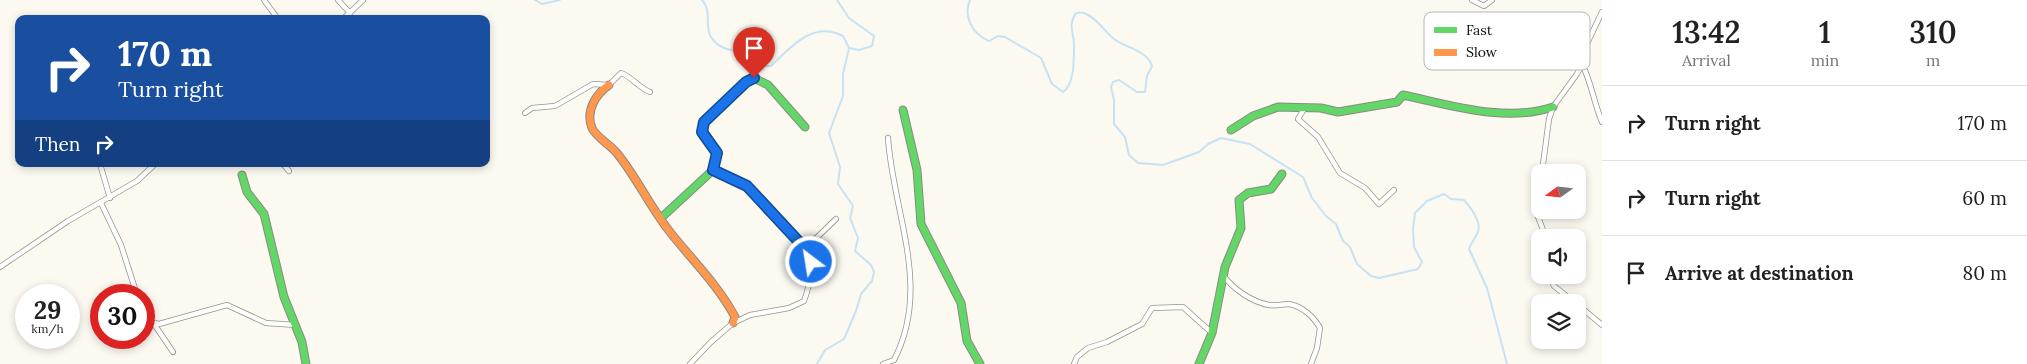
<!DOCTYPE html>
<style>
body{margin:0;font-family:Lora,serif;background:#f6f6f6;color:#222;height:100vh;display:flex;flex-direction:column;font-size:19px;white-space:nowrap}
*{box-sizing:border-box;margin:0}
p{font-size:16px;color:#767676}
.icon{flex:none;width:28px;height:28px;fill:none;stroke:currentColor;stroke-width:2;stroke-linecap:round;stroke-linejoin:round}
.map{position:relative;flex:1;overflow:hidden}
.drawer{display:flex;flex-direction:column;background:#fff;width:425px}
.drawer>*{flex:none}
.guide{position:absolute;left:15px;top:15px;width:475px;height:152px;border-radius:10px;box-shadow:0 2px 8px #0003;background:#1a4fa0;color:#fff;overflow:hidden}
.needle{width:32px;rotate:255deg}
.buttons{position:absolute;left:1531px;top:164px;display:grid;gap:10px}
.buttons a{display:grid;place-items:center;width:55px;height:55px;border-radius:10px;background:#fff;box-shadow:0 2px 8px #0003;font-size:25px}
.speed{position:absolute;left:15px;top:284px;display:flex;gap:10px;font-size:25px;font-weight:700;text-align:center}
.speed>*{display:grid;place-content:center;width:65px;height:65px;border-radius:50%;background:#fff;box-shadow:0 2px 8px #0003;line-height:1}
.speed small{font-size:12px;font-weight:400}
.speed .limit{border:8px solid #d22;background:#fff;color:#111}
.pin{position:absolute;display:grid;place-items:center;width:42px;height:42px;color:#fff;margin:-51px -21px;border-radius:50% 50% 50% 0;rotate:-45deg;box-shadow:0 0 5px #0007}
.pin .icon{rotate:45deg}
.me{position:absolute;width:55px;margin:-28px;rotate:329deg;stroke-linejoin:round;filter:drop-shadow(0 0 4px #0008)}
.turn{display:flex;align-items:center;gap:18px;height:105px;padding:0 20px;font-size:22px}
.turn .icon{width:65px;height:65px;stroke-width:2.5}
.turn b{display:block;font-size:35px;line-height:42px}
.then{display:flex;align-items:center;height:48px;padding:0 20px;background:#0003;gap:10px;font-size:19px}
.eta{display:flex;justify-content:space-evenly;align-items:center;height:85px;text-align:center}
.eta b{font-size:30px;font-weight:600;line-height:35px}
ul{padding:0;list-style:none}
li{display:flex;align-items:center;gap:15px;height:75px;padding:0 20px;border-top:1px solid #e0e0e0}
li div{flex:1}
li b{display:block;font-size:19px}
li em{font-style:normal}
main{display:flex;flex:1;min-height:0}
.map>svg:first-child{display:block}
.lines{fill:none;stroke-linecap:round;stroke-linejoin:round}
.stream{stroke:#c6e3f6;stroke-width:2}
.street-casing{stroke:#94938f;stroke-width:6}
.fast-casing{stroke:#8b8a86;stroke-width:9}
.slow-casing{stroke:#8b8a86;stroke-width:9}
.street{stroke:#fefefd;stroke-width:4.5}
.fast{stroke:#63d668;stroke-width:7}
.slow{stroke:#ff974d;stroke-width:7}
.route-casing{stroke:#114b97;stroke-width:12}
.route{stroke:#1a73e8;stroke-width:9}
.key{fill:#fff;stroke:#b6b6b6;stroke-width:1}
.key-label{font-size:14px;fill:#0d0d0d}
</style>
<main>
<div class="map">
<svg width="1602" height="364" viewBox="0 0 1602 364">
<rect width="100%" height="100%" fill="#fbf9f0"/>
<g class="lines">
<g class="stream">
<path d="M 535,0 L 542,4 L 560,0"/>
<path d="M 702,0 C 713,11 703,29 713,40 C 726,55 740,47 752,55 C 756,58 758,63 762,66 L 771,66 C 791,47 813,20 843,36 L 849,48"/>
<path d="M 837,0 L 849,18 L 874,36 L 872,46 L 859,50 L 849,48"/>
<path d="M 970,0 C 963,16 972,34 989,41 L 998,36 L 1005,37 L 1041,58 L 1052,84 L 1063,92 C 1075,85 1074,56 1074,43 C 1073,31 1068,25 1076,13 C 1079,13 1081,12 1084,13 C 1096,17 1104,31 1114,39 C 1126,48 1147,50 1152,66 L 1147,76 L 1145,92 L 1137,92 L 1119,80 L 1113,82 L 1111,87 L 1114,100 L 1114,124 L 1125,137 L 1129,155 L 1138,163 L 1163,165 L 1199,152 L 1208,144 L 1221,138 L 1250,144 L 1303,177 L 1312,198 L 1326,216 L 1336,224 L 1343,241 L 1350,247 L 1357,264 L 1371,276 L 1379,278 L 1418,269 L 1422,262 L 1414,247 L 1413,229 L 1415,213 L 1427,201 L 1444,194 L 1451,199 L 1464,200 C 1471,208 1483,224 1477,234 C 1474,240 1471,243 1469,249 L 1487,288 L 1507,364"/>
<path d="M 817,364 L 825,350 L 844,339 L 856,311 L 861,294 L 872,281 L 874,272 L 871,265 L 855,251 L 858,238 L 850,218 L 853,206 L 838,184 L 840,167 L 829,133 L 843,96 L 843,74 L 849,48"/>
</g>
<g class="street-casing">
<g id="street">
<path d="M 264,0 L 278,19"/>
<path d="M 338,0 L 350,13"/>
<path d="M 1472,0 L 1484,6 L 1492,0"/>
<path d="M 343,19 L 363,0"/>
<path d="M 1582,64 C 1591,81 1594,103 1602,122"/>
<path d="M 1304,109 L 1298,119 L 1318,137 L 1340,173 L 1365,188 L 1379,204 L 1394,190"/>
<path d="M 525,113 L 532,108 L 555,106 L 593,84 L 609,85 L 621,73 C 631,76 639,88 650,92"/>
<path d="M 100,164 L 110,198"/>
<path d="M 283,164 L 289,171"/>
<path d="M 713,170 L 747,186 L 801,244 L 808,246"/>
<path d="M 1542,172 L 1549,119 L 1553,107 L 1577,74 L 1582,64 L 1582,54 L 1602,12"/>
<path d="M 1540,179 L 1537,214 L 1546,238"/>
<path d="M 101,203 L 121,245 L 137,295"/>
<path d="M 0,267 L 68,221 L 137,181 L 155,164"/>
<path d="M 1223,275 C 1233,289 1252,302 1269,305 C 1276,306 1282,304 1289,304 C 1302,306 1314,317 1320,328 L 1317,348 L 1311,364"/>
<path d="M 1549,275 L 1554,286 L 1574,302"/>
<path d="M 1578,305 L 1602,325"/>
<path d="M 144,313 L 149,322 L 159,324 L 227,305 L 266,323 L 296,325"/>
<path d="M 154,324 L 173,352"/>
<path d="M 690,364 L 711,342 L 733,323 L 750,315 L 789,308 L 804,301 C 811,283 812,264 808,246 L 836,219"/>
<path d="M 883,364 L 894,360 C 932,287 893,213 888,138"/>
<path d="M 1074,364 L 1077,357 L 1088,348 L 1107,342 L 1142,324 L 1152,308 L 1183,307 L 1212,333"/>
</g>
</g>
<g class="fast-casing">
<g id="fast">
<path d="M 903,110 L 917,170 L 921,224 L 961,303 L 967,341 L 980,364"/>
<path d="M 1231,130 L 1253,116 L 1278,107 L 1321,108 L 1338,112 L 1397,102 L 1403,95 C 1451,105 1505,123 1553,107"/>
<path d="M 242,175 L 247,192 L 264,214 L 284,297 L 302,342 L 306,364"/>
<path d="M 661,218 L 713,170 L 717,153 L 702,129 L 705,122 L 746,81 L 754,78 L 768,85 L 805,127"/>
<path d="M 1199,364 L 1212,333 L 1225,267 L 1241,228 L 1239,200 L 1248,193 L 1271,189 L 1282,174"/>
</g>
</g>
<g class="slow-casing">
<path id="slow" d="M 609,85 C 596,94 585,111 592,128 C 596,137 609,144 616,152 C 636,176 650,207 670,232 C 692,260 718,285 735,317 L 733,323"/>
</g>
<use href="#street" class="street"/>
<use href="#fast" class="fast"/>
<use href="#slow" class="slow"/>
</g>
<g class="lines">
<g class="route-casing">
<path id="route" d="M 754,78 L 746,82 L 704,122 L 702,132 L 717,153 L 713,170 L 747,186 L 801,244 L 808,246 L 811,262"/>
</g>
<use href="#route" class="route"/>
</g>
<rect x="1424" y="12" width="166" height="58" rx="8" class="key"/>
<rect x="1434" y="27" width="23" height="6" fill="#63d668"/>
<rect x="1434" y="49" width="23" height="7" fill="#ff974d"/>
<g class="key-label">
<text x="1466" y="35">Fast</text>
<text x="1466" y="57">Slow</text>
</g>
</svg>
<div class="buttons">
<a><svg class="needle" viewBox="-14 -14 28 28"><path d="M0-13l5 13h-10z" fill="#e53935"/><path d="M0 13l5-13h-10z" fill="#767676"/></svg></a>
<a><svg class="icon" aria-label="sound" viewBox="0 0 24 24"><path d="M4 9h4l5-4v14l-5-4H4zM17 9q2 3 0 6"/></svg></a>
<a><svg class="icon" aria-label="layers" viewBox="0 0 24 24"><path d="M12 4l9 5-9 5-9-5zM3 14l9 5 9-5"/></svg></a>
</div>
<div class="speed"><div>29<small>km/h</small></div><div class="limit">30</div></div>
<div class="pin" style="left:754px;top:78px;background:#d93025"><svg class="icon" aria-label="arrive" viewBox="0 0 24 24"><path d="M6 21V4h12l-3 4 3 4H6"/></svg></div>
<svg class="me" style="left:811px;top:262px" viewBox="-20 -20 40 40"><circle r="17" fill="#1a73e8" stroke="#fff" stroke-width="3"/><path d="M0-11L8 9 0 5-8 9z" fill="#fff"/></svg>
<div class="guide">
<div class="turn"><svg class="icon" aria-label="right" viewBox="0 0 24 24"><path d="M7 20v-9h11M14 6l5 5-5 5"/></svg><div><b>170 m</b>Turn right</div></div>
<div class="then">Then<svg class="icon" aria-label="right" viewBox="0 0 24 24"><path d="M7 20v-9h11M14 6l5 5-5 5"/></svg></div>
</div>
</div>
<section class="drawer">
<div class="eta">
<div><b>13:42</b><p>Arrival</p></div>
<div><b>1</b><p>min</p></div>
<div><b>310</b><p>m</p></div>
</div>
<ul>
<li><svg class="icon" aria-label="right" viewBox="0 0 24 24"><path d="M7 20v-9h11M14 6l5 5-5 5"/></svg><div><b>Turn right</b></div><em>170 m</em></li>
<li><svg class="icon" aria-label="right" viewBox="0 0 24 24"><path d="M7 20v-9h11M14 6l5 5-5 5"/></svg><div><b>Turn right</b></div><em>60 m</em></li>
<li><svg class="icon" aria-label="arrive" viewBox="0 0 24 24"><path d="M6 21V4h12l-3 4 3 4H6"/></svg><div><b>Arrive at destination</b></div><em>80 m</em></li>
</ul>
</section>
</main>
